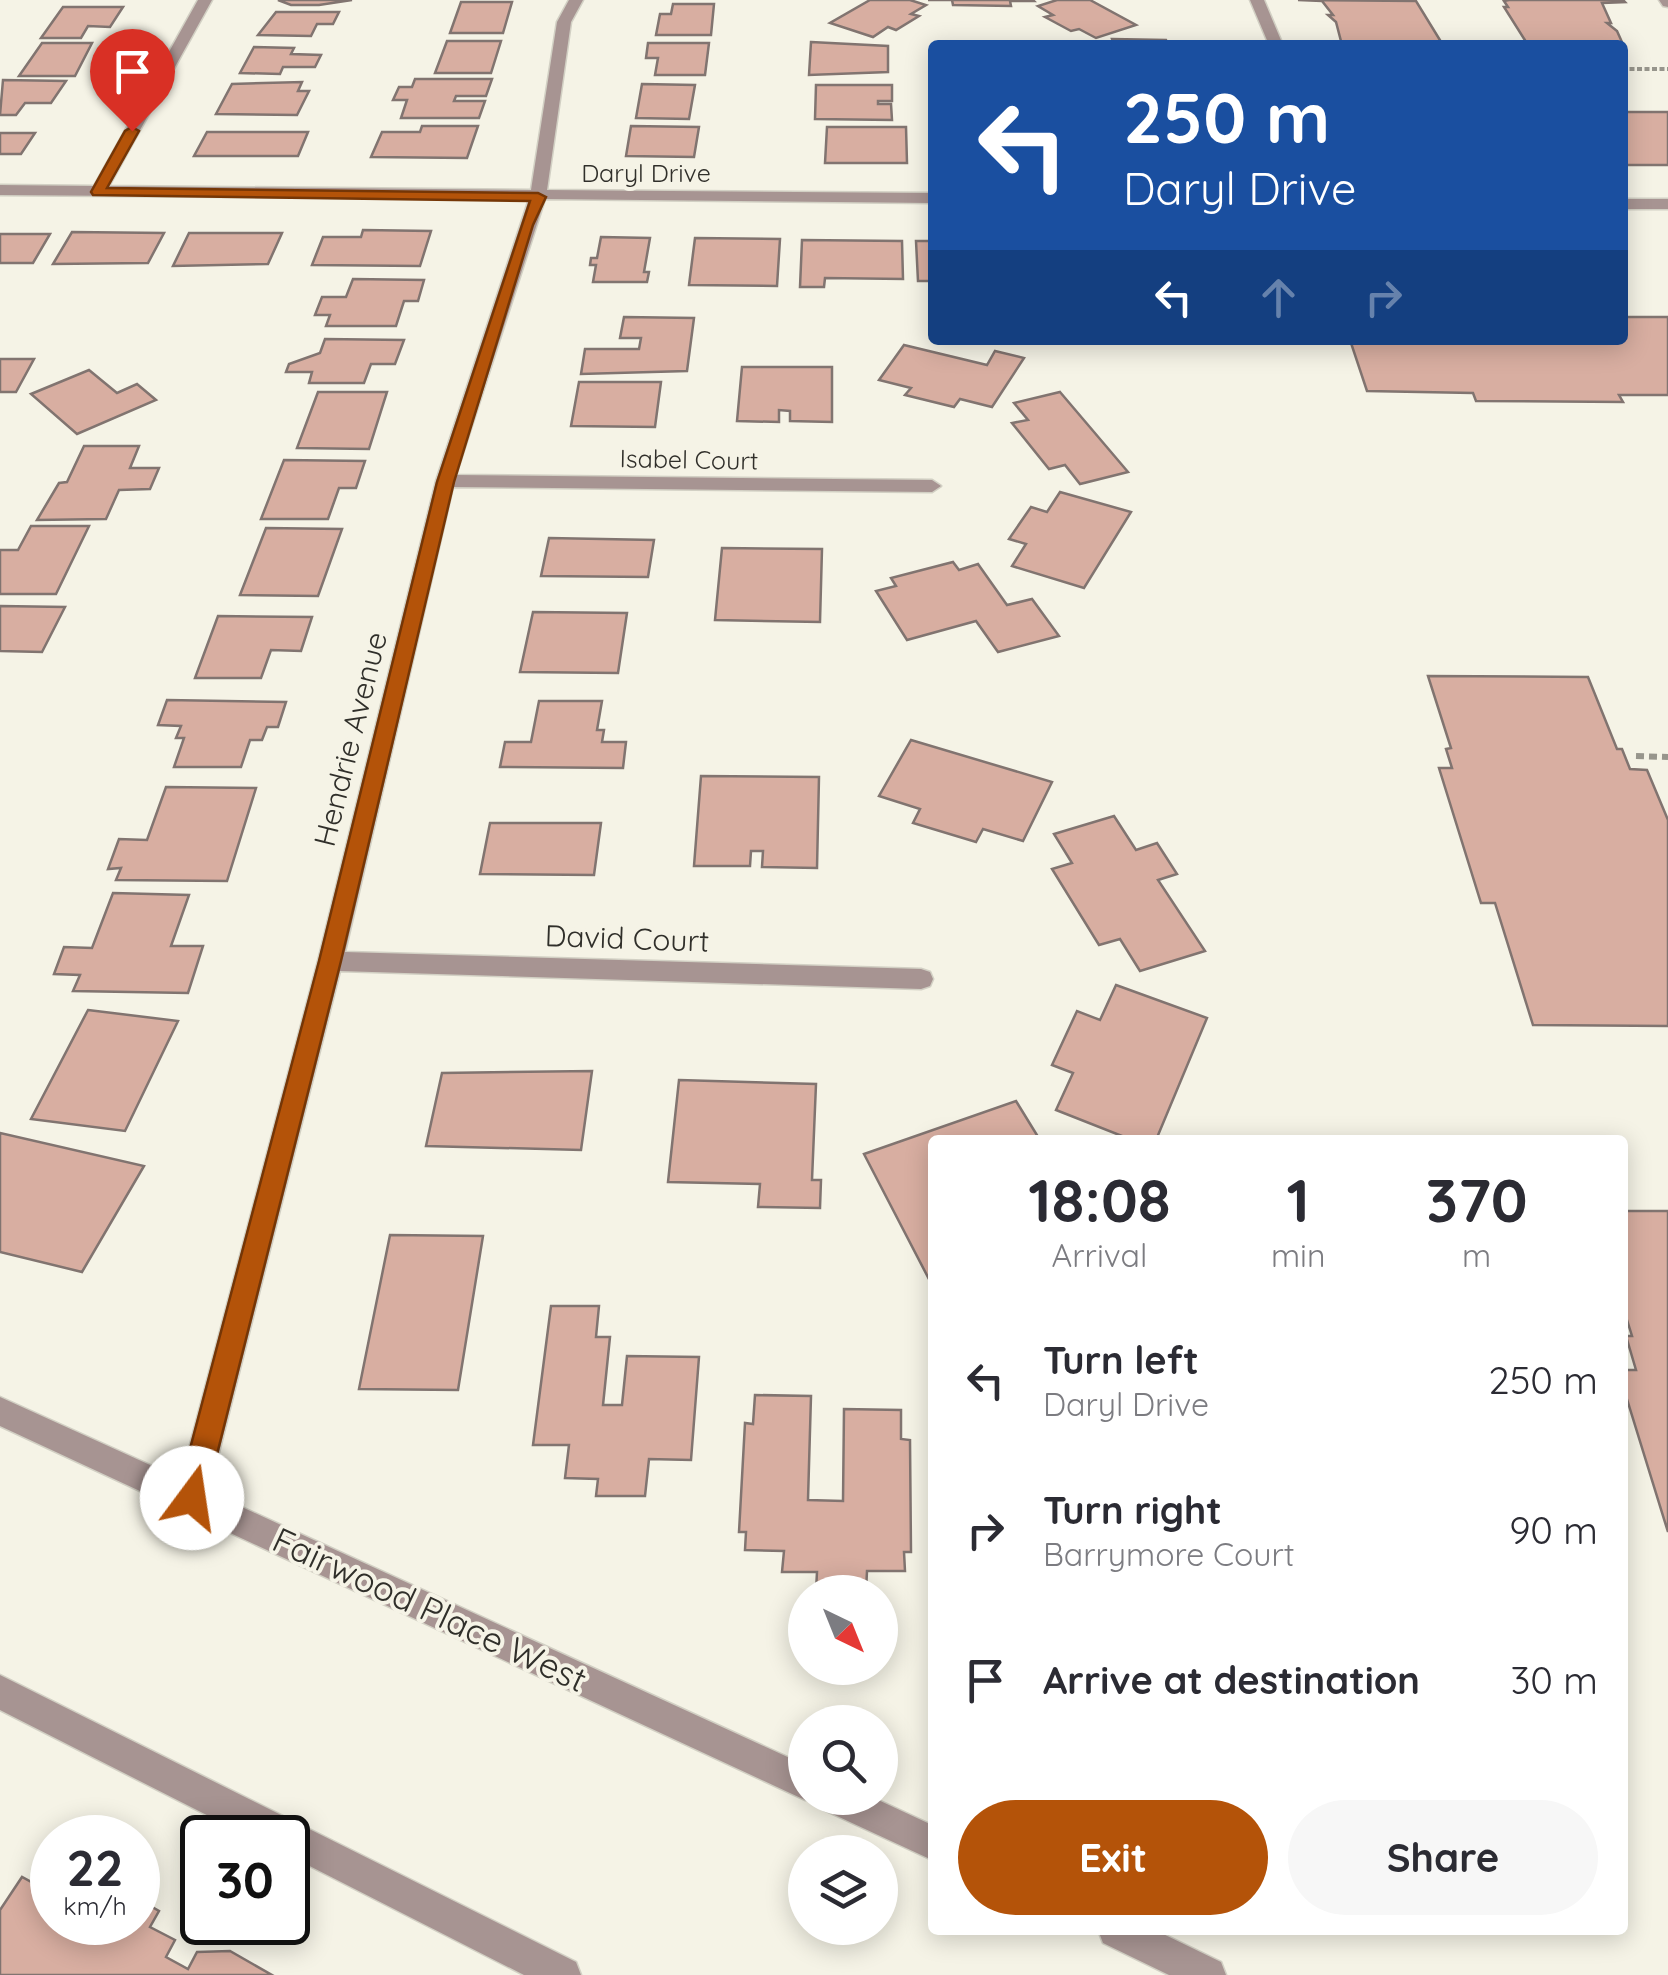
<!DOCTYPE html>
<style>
body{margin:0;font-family:Quicksand,sans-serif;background:#f7f7f7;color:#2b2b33;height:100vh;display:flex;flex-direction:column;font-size:38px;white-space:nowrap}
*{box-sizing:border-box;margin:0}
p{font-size:32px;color:#7c7c81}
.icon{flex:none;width:55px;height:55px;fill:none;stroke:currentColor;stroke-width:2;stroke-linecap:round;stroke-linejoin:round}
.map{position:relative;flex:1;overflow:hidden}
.panel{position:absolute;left:928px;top:1135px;width:700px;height:800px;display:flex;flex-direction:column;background:#fff;border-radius:10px;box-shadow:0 5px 25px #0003}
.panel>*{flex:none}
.top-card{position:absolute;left:928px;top:40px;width:700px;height:305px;border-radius:10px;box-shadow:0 5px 25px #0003;background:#1a4fa0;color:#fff;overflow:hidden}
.needle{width:65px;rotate:137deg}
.controls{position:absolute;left:788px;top:1575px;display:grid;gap:20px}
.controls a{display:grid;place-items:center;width:110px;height:110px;border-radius:50%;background:#fff;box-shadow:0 5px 25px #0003;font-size:50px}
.speed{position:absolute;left:30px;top:1815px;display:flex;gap:20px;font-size:50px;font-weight:700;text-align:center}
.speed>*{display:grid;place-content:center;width:130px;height:130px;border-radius:50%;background:#fff;box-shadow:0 5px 25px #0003;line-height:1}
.speed small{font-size:25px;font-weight:400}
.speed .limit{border:5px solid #111;border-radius:15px;background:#fff;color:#111}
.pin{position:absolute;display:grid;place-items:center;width:85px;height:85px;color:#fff;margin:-102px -42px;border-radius:50% 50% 50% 0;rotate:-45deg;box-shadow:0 0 10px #0007}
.pin .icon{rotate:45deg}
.me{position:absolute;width:110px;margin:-55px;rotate:14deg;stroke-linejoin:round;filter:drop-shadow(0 0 8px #0008)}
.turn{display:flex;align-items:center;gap:35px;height:210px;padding:0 30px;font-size:45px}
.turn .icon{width:130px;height:130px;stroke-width:2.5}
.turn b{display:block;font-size:70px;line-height:85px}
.lanes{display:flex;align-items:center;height:95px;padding:0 30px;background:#0003;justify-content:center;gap:50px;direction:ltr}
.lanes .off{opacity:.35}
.eta{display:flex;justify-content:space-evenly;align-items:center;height:170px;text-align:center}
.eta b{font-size:60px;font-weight:800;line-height:70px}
.primary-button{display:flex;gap:20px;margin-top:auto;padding:20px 30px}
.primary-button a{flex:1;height:115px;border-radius:60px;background:#b45309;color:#fff;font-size:40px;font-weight:800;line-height:115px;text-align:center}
.primary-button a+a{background:#f7f7f7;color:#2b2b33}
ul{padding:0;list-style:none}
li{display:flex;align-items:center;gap:30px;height:150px;padding:0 30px}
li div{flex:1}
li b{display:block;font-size:38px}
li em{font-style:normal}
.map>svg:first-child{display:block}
.building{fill:#d8aea1;stroke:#817470;stroke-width:2.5}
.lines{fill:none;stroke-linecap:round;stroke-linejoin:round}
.lane-casing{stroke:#d2d0c4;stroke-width:3}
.street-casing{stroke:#d2d0c4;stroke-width:3}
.path-far1{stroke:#97958c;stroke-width:4;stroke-dasharray:5 2.5;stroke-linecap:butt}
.path{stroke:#97958c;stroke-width:6;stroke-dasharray:8 5;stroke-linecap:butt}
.lane{fill:#a79492;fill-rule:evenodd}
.street{fill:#a79492;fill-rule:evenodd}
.route{fill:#b45309;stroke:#753606;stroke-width:2.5}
.labels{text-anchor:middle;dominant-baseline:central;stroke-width:8;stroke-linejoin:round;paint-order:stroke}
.far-street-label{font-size:25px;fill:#302f2a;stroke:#f5f3e6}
.street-label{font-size:30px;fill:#302f2a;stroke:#f5f3e6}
.near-street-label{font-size:35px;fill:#302f2a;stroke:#f5f3e6}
</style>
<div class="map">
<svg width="1668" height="1975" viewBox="0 0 1668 1975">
<rect width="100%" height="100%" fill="#f5f3e6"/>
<g class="building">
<path d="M 278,0 L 352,0 L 319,5 L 291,5 Z"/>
<path d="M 870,0 L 910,0 L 926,5 L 911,14 L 919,16 L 896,30 L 888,27 L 873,37 L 830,23 Z"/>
<path d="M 928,0 L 1033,0 L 1034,1 L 1010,1 L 1011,6 L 953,5 L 952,0 Z"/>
<path d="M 1057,0 L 1090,0 L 1136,25 L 1096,38 L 1079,29 L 1071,31 L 1045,17 L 1053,15 L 1038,6 Z"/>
<path d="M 1298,0 L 1416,1 L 1443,45 L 1342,45 L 1336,22 L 1328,15 L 1333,15 L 1322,1 Z"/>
<path d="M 1623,0 L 1625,2 L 1602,3 L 1611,23 L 1607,23 L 1617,31 L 1626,51 L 1622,51 L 1622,45 L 1528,45 L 1504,7 L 1508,7 L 1504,1 L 1509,0 Z"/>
<path d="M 461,2 L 512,2 L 503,33 L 450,33 Z"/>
<path d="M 673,4 L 714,4 L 711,35 L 656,35 L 660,14 L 671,14 Z"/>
<path d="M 63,7 L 123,7 L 110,27 L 88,26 L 81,38 L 41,38 Z"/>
<path d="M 276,12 L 339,12 L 333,24 L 317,24 L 311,36 L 258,35 Z"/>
<path d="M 1112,39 L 1166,40 L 1168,45 L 1114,45 Z"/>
<path d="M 447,41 L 501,41 L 491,73 L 435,73 Z"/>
<path d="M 811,42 L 888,46 L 888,72 L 809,75 Z"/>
<path d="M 42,43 L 92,43 L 75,76 L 19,76 Z"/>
<path d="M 648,43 L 709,43 L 705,75 L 655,75 L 658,58 L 646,58 Z"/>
<path d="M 254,47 L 294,48 L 291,54 L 321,55 L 315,67 L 283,67 L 280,74 L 240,73 Z"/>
<path d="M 415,79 L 492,79 L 486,96 L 456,96 L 454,101 L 485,101 L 479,118 L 401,118 L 407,100 L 393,100 L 399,87 L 412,87 Z"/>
<path d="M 3,80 L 66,81 L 51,103 L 25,103 L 16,115 L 0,115 Z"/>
<path d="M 302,82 L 298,91 L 309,91 L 297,115 L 216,114 L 232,84 Z"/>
<path d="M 642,84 L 695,85 L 689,119 L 636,118 Z"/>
<path d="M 816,85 L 892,85 L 892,101 L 878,101 L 878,104 L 891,104 L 892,120 L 815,119 Z"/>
<path d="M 1625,112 L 1668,112 L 1668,165 L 1622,165 Z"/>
<path d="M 422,126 L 478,126 L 467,158 L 371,157 L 382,132 L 420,132 Z"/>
<path d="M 631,126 L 699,127 L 694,157 L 626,156 Z"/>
<path d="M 827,127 L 906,127 L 907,163 L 825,163 Z"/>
<path d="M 207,132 L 308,132 L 298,156 L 194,156 Z"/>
<path d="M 0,133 L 35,133 L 21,154 L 0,154 Z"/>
<path d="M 363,230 L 431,231 L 420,266 L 312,265 L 323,237 L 361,237 Z"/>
<path d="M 72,232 L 164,233 L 148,263 L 53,264 Z"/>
<path d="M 189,233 L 282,233 L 268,264 L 173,266 Z"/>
<path d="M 0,234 L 50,234 L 33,263 L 0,263 Z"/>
<path d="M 601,237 L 650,238 L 644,272 L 649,272 L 647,282 L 593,282 L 596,265 L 590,265 L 591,258 L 597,258 Z"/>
<path d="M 695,238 L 780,239 L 777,286 L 689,285 Z"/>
<path d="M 802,240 L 902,241 L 903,279 L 825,278 L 824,287 L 800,287 Z"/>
<path d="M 916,241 L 932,241 L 932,281 L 918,281 Z"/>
<path d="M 353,279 L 424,280 L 418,301 L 404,301 L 396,326 L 326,326 L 330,315 L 315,315 L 322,297 L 346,297 Z"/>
<path d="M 624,317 L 694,318 L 687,371 L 581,374 L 585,349 L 639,349 L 641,338 L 620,338 Z"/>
<path d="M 1622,317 L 1668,317 L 1668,395 L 1619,395 L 1623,402 L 1476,401 L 1473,393 L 1367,391 L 1350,340 L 1622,340 Z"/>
<path d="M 325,339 L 404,340 L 395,364 L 371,364 L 364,383 L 309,383 L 312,372 L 286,372 L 289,364 L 320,353 Z"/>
<path d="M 904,345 L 987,365 L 995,351 L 1024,358 L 992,407 L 960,399 L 954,407 L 905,395 L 911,388 L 879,380 Z"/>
<path d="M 0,359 L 34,359 L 16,392 L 0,392 Z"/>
<path d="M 742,367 L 832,367 L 832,422 L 790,421 L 790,411 L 779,410 L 779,422 L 737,421 Z"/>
<path d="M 89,370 L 117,393 L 137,384 L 156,400 L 77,434 L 31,394 Z"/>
<path d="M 579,382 L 661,382 L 655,427 L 571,426 Z"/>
<path d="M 318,392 L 387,392 L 369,449 L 297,448 Z"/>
<path d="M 1060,392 L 1128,472 L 1080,484 L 1065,465 L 1049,469 L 1012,423 L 1028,420 L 1014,403 Z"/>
<path d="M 84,446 L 139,446 L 130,468 L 159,468 L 150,489 L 119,490 L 106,519 L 37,520 L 59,483 L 67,482 Z"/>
<path d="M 284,460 L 365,461 L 356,488 L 339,488 L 328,519 L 261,519 Z"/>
<path d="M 1060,492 L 1131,512 L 1084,588 L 1012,566 L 1026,544 L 1009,539 L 1031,507 L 1047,512 Z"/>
<path d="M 31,526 L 89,526 L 56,594 L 0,594 L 0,550 L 18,550 Z"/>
<path d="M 266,528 L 342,529 L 318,596 L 240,595 Z"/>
<path d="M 549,538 L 654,540 L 648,577 L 541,576 Z"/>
<path d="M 722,548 L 822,549 L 820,622 L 715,620 Z"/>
<path d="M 953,562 L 959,570 L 978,564 L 1007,605 L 1032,599 L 1059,636 L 998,652 L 976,621 L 907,640 L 876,591 L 896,586 L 891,578 Z"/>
<path d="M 0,606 L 65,607 L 42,652 L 0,651 Z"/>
<path d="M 533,612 L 627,613 L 618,673 L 520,672 Z"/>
<path d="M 218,616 L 312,617 L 301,651 L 271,650 L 261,678 L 195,678 Z"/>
<path d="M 1428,676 L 1588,677 L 1617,749 L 1622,749 L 1630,769 L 1647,770 L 1668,820 L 1668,1026 L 1533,1025 L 1495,903 L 1481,903 L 1439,768 L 1452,768 L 1446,749 L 1451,748 Z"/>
<path d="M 167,700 L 286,702 L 278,727 L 267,727 L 262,740 L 250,740 L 241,767 L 174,767 L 184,738 L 176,738 L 181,726 L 158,725 Z"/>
<path d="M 539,701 L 602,701 L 597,730 L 604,730 L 602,742 L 626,742 L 623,768 L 500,767 L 505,742 L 531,742 Z"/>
<path d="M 911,740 L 1052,782 L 1023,841 L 983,829 L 976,842 L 913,823 L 920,809 L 879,796 Z"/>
<path d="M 701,776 L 819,777 L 817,868 L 762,867 L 763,851 L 751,851 L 750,866 L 694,866 Z"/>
<path d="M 166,787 L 256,788 L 227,881 L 116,880 L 121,868 L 108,869 L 119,839 L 147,840 Z"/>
<path d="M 1114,816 L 1136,850 L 1157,843 L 1177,874 L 1158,880 L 1205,951 L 1140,971 L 1120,939 L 1099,945 L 1052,869 L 1072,863 L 1054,834 Z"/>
<path d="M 490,823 L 601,823 L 594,875 L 480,874 Z"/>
<path d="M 113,893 L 189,895 L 171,946 L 203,946 L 188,993 L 73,991 L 80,975 L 54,974 L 64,947 L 92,948 Z"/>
<path d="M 1116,985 L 1207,1018 L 1156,1140 L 1132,1140 L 1056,1110 L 1073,1073 L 1052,1065 L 1077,1011 L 1100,1020 Z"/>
<path d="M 88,1010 L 178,1021 L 125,1131 L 31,1119 Z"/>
<path d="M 592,1071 L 581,1150 L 426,1146 L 442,1073 Z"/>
<path d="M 679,1080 L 816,1084 L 812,1180 L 821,1180 L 820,1208 L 758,1207 L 760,1184 L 668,1182 Z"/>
<path d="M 1016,1101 L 1040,1140 L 932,1140 L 932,1285 L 864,1154 Z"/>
<path d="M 0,1133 L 144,1166 L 82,1272 L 0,1252 Z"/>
<path d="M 1622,1211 L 1668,1211 L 1668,1532 L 1622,1383 L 1622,1370 L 1636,1370 L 1626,1336 L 1632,1336 L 1622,1304 Z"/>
<path d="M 390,1235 L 483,1236 L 458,1390 L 359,1389 Z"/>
<path d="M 551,1306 L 599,1306 L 596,1337 L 610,1337 L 603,1405 L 622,1405 L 627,1356 L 699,1357 L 691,1460 L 649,1459 L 645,1496 L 596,1496 L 598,1479 L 565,1478 L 569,1445 L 533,1445 Z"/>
<path d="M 755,1395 L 811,1396 L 808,1500 L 843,1501 L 844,1409 L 901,1410 L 901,1439 L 910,1440 L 911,1552 L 904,1552 L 905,1571 L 867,1571 L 866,1592 L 816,1591 L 817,1572 L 782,1572 L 784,1551 L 745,1550 L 746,1532 L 739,1532 L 745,1423 L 753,1424 Z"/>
<path d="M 46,1871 L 52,1874 L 52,1922 L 138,1922 L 138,1899 L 159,1911 L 150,1927 L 175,1940 L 166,1957 L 188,1969 L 197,1952 L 230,1951 L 272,1975 L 0,1975 L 0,1910 L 22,1877 L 37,1885 Z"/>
</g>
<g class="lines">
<g class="lane-casing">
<g id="lane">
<path d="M 1250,0 L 1264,0 L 1283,45 L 1269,45 Z"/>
<path d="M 1659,0 L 1668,0 L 1668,7 L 1663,6 Z"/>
<path d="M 0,1675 L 576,1962 L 581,1975 L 524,1975 L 288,1855 L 288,1838 L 252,1838 L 0,1710 Z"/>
</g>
</g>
<g class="street-casing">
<g id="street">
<path d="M 198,0 L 212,0 L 109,186 L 531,190 L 557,22 L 569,0 L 583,0 L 571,22 L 547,190 L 932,193 L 932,203 L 545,199 L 456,475 L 932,480 L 941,486 L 932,492 L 453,487 L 345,952 L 921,969 L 930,972 L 933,979 L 930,986 L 921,989 L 340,971 L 209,1492 L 805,1765 L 805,1798 L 812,1798 L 805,1800 L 0,1426 L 0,1397 L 181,1479 L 318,961 L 436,481 L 529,199 L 0,195 L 0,185 L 94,186 Z"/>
<rect x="1622" y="199" width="46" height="10"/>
<path d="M 819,1798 L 874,1798 L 932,1825 L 932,1860 L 824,1810 Z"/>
<path d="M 1098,1930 L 1155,1930 L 1221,1962 L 1226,1975 L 1169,1975 L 1103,1943 Z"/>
</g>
</g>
<path class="path-far1" d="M 1622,69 L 1668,69"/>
<path class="path" d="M 1636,756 L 1668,757"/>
<use href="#lane" class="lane"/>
<use href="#street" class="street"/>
</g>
<path class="route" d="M 132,127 L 139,131 L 107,188 L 538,193 L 546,197 L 533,225 L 454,482 L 341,961 L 206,1498 L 202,1508 L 192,1512 L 181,1508 L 177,1498 L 319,961 L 437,482 L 530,201 L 93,195 L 91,192 L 125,131 Z"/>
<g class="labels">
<g class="far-street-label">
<text x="646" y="172">Daryl Drive</text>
<text transform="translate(689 459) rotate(1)">Isabel Court</text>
</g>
<g class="street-label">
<text transform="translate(350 739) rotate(-76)">Hendrie Avenue</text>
<text transform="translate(627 938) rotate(2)">David Court</text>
</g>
<g class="near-street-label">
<text transform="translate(430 1609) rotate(25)">Fairwood Place West</text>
</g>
</g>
</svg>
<div class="controls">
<a><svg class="needle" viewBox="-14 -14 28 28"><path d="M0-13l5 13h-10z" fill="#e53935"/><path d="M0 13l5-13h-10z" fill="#7c7c81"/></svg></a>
<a><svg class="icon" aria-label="search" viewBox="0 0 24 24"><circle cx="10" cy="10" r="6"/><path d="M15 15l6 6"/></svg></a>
<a><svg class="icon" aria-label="layers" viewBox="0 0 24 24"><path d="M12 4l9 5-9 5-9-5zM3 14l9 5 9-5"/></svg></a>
</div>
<div class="speed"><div>22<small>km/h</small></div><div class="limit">30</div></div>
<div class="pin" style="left:132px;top:131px;background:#d93025"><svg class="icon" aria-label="arrive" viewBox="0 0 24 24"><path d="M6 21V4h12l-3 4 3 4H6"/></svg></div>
<svg class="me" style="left:192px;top:1498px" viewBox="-20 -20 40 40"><circle r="19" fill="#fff"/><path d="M0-13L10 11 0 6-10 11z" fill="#b45309"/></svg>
<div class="top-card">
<div class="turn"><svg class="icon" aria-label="left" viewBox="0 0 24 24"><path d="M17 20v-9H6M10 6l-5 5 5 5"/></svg><div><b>250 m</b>Daryl Drive</div></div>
<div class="lanes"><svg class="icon" aria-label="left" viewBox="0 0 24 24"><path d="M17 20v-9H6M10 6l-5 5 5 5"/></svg><svg class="icon off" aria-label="ahead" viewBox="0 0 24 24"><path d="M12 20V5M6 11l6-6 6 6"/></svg><svg class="icon off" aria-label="right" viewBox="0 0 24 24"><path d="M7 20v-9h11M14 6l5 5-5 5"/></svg></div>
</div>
<section class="panel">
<div class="eta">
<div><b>18:08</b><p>Arrival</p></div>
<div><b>1</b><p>min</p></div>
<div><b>370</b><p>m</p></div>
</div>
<ul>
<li><svg class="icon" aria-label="left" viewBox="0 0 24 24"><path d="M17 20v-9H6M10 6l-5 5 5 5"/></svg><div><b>Turn left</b><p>Daryl Drive</p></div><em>250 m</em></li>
<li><svg class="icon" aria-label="right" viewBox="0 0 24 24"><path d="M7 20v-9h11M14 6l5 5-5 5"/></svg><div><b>Turn right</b><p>Barrymore Court</p></div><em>90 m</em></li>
<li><svg class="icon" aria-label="arrive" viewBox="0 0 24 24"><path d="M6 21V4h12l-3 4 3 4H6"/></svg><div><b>Arrive at destination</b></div><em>30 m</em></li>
</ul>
<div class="primary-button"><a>Exit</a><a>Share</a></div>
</section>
</div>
